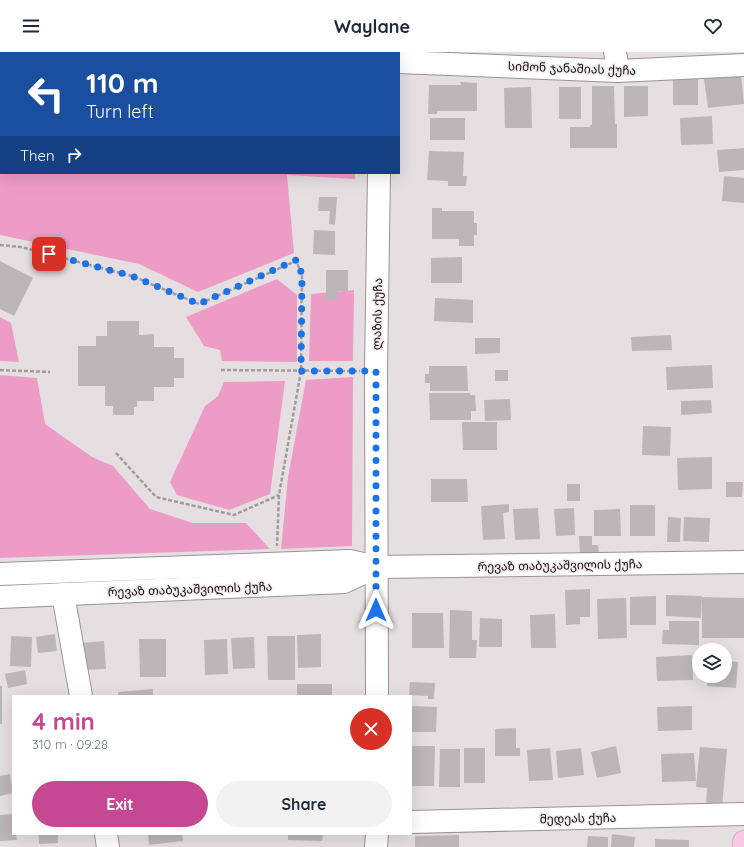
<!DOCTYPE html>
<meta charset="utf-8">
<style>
body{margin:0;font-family:Quicksand,"Noto Sans Georgian",sans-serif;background:#f2f2f3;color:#1f2937;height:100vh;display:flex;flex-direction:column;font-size:15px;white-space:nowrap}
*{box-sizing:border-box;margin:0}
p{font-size:13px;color:#747a83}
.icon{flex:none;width:22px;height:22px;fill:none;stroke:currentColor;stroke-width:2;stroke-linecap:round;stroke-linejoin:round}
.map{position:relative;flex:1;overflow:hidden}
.side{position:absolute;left:12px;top:643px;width:400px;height:140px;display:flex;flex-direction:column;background:#fff;border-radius:0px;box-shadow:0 4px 16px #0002}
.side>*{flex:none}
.top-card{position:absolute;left:0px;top:0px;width:400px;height:122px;box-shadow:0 4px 16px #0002;background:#1a4fa0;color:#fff;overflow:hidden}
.controls{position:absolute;left:692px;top:591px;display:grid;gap:8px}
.controls a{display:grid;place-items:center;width:40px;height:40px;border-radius:50%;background:#fff;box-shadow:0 4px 16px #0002;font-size:20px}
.pin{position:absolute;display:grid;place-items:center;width:34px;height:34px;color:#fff;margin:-17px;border-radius:8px;box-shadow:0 2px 6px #0006}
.me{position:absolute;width:44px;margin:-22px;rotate:0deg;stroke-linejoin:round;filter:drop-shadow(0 0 3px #0008)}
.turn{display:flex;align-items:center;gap:14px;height:84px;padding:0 20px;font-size:18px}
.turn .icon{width:52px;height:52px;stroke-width:2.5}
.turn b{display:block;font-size:28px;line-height:34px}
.then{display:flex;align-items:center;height:38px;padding:0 20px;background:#0003;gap:8px;font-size:15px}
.round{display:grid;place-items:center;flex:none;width:42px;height:42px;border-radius:21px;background:#f2f2f3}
.headline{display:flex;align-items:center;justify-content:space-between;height:68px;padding:0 20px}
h1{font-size:24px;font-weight:800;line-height:30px;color:#c64792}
.button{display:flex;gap:8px;margin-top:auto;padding:8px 20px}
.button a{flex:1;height:46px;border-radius:24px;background:#c64792;color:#fff;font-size:16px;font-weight:800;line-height:46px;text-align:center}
.button a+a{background:#f2f2f3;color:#1f2937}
header{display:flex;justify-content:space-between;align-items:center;height:52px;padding:0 20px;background:#fff;font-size:18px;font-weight:800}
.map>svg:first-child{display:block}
.green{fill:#ed9cc6}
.building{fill:#bdb6b9}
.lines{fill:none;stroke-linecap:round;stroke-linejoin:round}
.minor-casing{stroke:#999296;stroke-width:24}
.major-casing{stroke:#c0c0c0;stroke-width:24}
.path{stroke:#a19c9e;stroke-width:2.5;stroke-dasharray:4 2;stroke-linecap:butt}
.minor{stroke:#fff;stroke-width:22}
.major{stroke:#fac8e2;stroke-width:22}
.route{stroke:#1a73e8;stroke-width:7;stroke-dasharray:0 12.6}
.labels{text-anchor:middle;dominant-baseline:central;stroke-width:3;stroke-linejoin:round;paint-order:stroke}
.street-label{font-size:12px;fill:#0e0c0d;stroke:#f3ecef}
</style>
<header><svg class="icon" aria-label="menu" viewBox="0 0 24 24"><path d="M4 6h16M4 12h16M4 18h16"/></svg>Waylane<svg class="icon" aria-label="heart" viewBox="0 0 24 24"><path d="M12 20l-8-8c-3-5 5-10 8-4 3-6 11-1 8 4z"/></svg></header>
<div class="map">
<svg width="744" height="795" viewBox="0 0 744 795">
<rect width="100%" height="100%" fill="#e6dfe2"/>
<g class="green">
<path d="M 0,0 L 351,0 L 1,1 L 0,23 Z"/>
<path d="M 0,37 L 1,121 L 355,121 L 355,127 L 287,123 L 294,201 L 198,240 L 139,212 L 0,183 Z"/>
<path d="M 277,227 L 297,243 L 297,310 L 222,309 L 220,298 L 204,294 L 186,265 Z"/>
<path d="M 354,238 L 353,309 L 309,309 L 311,242 Z"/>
<path d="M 0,265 L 11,271 L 19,310 L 0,309 Z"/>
<path d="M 0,323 L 37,326 L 45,372 L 92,405 L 113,414 L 150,457 L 193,471 L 246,471 L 270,497 L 0,506 Z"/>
<path d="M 353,325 L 352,494 L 281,497 L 288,425 L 306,328 Z"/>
<path d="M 285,329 L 270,442 L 229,458 L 177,443 L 170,430 L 205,354 L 218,344 L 224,330 Z"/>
</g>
<g class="building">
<rect x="673" y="22" width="25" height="31"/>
<path d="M 741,22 L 744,52 L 708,56 L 704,27 Z"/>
<path d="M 460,30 L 477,31 L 477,59 L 437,59 L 437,62 L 428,62 L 429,33 L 461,33 Z"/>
<path d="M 592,34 L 614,34 L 615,72 L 617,72 L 617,96 L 570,96 L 570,75 L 590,75 L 590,73 L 592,73 Z"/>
<path d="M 624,34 L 648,34 L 648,64 L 624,65 Z"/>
<path d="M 531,35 L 532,76 L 505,76 L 504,36 Z"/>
<rect x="559" y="35" width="22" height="32"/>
<path d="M 712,64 L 713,92 L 681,93 L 680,66 Z"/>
<rect x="430" y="66" width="35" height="22"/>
<path d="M 744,96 L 744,118 L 719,120 L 717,98 Z"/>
<path d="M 429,99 L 464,100 L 463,124 L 467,124 L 466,134 L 448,134 L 448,129 L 427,128 Z"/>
<path d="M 724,124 L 744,126 L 744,151 L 722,149 Z"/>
<path d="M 319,145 L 337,145 L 335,173 L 329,172 L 330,159 L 318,159 Z"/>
<path d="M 432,156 L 442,156 L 442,159 L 474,159 L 474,171 L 477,171 L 477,183 L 474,183 L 474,194 L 459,194 L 459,187 L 432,187 Z"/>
<path d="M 314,178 L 335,179 L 335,203 L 313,202 Z"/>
<path d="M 462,205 L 462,231 L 431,231 L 431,206 Z"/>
<path d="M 0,209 L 33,226 L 14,264 L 0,257 Z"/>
<path d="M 326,218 L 348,218 L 348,239 L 338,239 L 337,248 L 326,248 Z"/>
<path d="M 435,246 L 473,248 L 473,271 L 434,269 Z"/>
<path d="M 107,269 L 139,269 L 139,283 L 154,282 L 154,295 L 174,295 L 174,306 L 184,306 L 184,326 L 174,326 L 174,335 L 154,335 L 154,349 L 137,349 L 137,355 L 134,355 L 134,363 L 113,363 L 113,354 L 105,354 L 105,334 L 78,334 L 78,294 L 96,294 L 96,284 L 107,284 Z"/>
<path d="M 671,283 L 672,298 L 632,299 L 631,285 Z"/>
<path d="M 475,286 L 500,286 L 500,301 L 475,302 Z"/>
<path d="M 712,313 L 713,336 L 667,338 L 666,315 Z"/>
<path d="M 429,314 L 467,314 L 468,339 L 430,339 L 430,331 L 425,331 L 425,322 L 429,322 Z"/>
<rect x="495" y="318" width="13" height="11"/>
<path d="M 429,341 L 470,341 L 470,343 L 475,343 L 476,359 L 471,359 L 471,368 L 430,368 Z"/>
<path d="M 510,347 L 511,368 L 485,369 L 484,348 Z"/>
<path d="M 711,348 L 712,361 L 681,363 L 681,349 Z"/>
<path d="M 462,370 L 497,370 L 497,398 L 463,398 Z"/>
<path d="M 643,374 L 671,375 L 670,404 L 642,403 Z"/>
<path d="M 712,405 L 712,437 L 678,438 L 677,406 Z"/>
<path d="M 431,427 L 467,427 L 468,450 L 431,450 Z"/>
<path d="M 726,430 L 743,430 L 742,445 L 726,445 Z"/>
<rect x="567" y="432" width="13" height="17"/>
<path d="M 509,452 L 509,460 L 503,461 L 505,487 L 483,488 L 481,454 Z"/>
<rect x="630" y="453" width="25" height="31"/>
<path d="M 538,456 L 540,487 L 515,488 L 513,457 Z"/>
<path d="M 574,456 L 575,483 L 556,484 L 554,457 Z"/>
<path d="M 620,457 L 621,484 L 594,484 L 594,458 Z"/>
<path d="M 668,465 L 681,466 L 680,490 L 667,490 Z"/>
<path d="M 684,465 L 710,466 L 709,490 L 683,489 Z"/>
<path d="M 579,484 L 592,484 L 592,493 L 598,493 L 599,501 L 580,502 Z"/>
<path d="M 590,537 L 590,565 L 580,565 L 580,572 L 566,573 L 565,538 Z"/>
<path d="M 666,543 L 702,544 L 701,566 L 666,564 Z"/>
<path d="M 656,544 L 656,573 L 630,573 L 630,545 Z"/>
<path d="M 702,545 L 744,546 L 744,586 L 702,586 Z"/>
<path d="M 626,546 L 627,586 L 598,587 L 597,547 Z"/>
<path d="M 450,558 L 472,559 L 472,588 L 477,588 L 476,606 L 449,606 Z"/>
<path d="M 412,561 L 443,561 L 444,596 L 412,596 Z"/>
<path d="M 555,562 L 556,596 L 531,596 L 530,563 Z"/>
<path d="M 480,566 L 502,567 L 502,595 L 479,595 Z"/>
<path d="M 669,569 L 699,569 L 699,593 L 662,592 L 663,578 L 669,578 Z"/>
<path d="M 55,582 L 57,599 L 38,601 L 36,585 Z"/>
<path d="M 321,582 L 321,615 L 298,616 L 297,583 Z"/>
<path d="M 11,584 L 32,585 L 31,615 L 10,614 Z"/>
<path d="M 267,584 L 295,584 L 295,628 L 268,628 Z"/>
<path d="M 254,585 L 255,616 L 233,617 L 231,586 Z"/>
<path d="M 139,587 L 166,587 L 166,625 L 140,625 Z"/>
<path d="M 227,587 L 228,622 L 205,623 L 204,588 Z"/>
<path d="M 104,589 L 106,617 L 84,618 L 82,591 Z"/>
<path d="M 692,603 L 693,628 L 657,629 L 656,605 Z"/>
<path d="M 725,609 L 738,610 L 736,636 L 707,634 L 707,624 L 725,624 Z"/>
<path d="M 25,618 L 27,632 L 8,636 L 5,622 Z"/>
<path d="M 410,630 L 435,631 L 434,647 L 428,647 L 428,644 L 409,643 Z"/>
<rect x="297" y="632" width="35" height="12"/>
<rect x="0" y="634" width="2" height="38"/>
<path d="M 153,637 L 153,644 L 118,644 L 118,640 Z"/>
<path d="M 411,654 L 437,655 L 436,680 L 411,680 Z"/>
<path d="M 692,654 L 692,678 L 658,679 L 657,655 Z"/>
<path d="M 516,676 L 516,696 L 520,696 L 520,704 L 495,704 L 495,677 Z"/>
<path d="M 411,694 L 435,694 L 434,734 L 411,734 Z"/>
<path d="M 616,694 L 621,721 L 597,726 L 591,700 Z"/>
<path d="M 700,695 L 727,697 L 722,755 L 706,754 L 707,736 L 696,735 Z"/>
<rect x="464" y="696" width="21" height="35"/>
<path d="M 550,696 L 553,728 L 529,729 L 527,698 Z"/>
<path d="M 581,696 L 584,723 L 558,726 L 556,699 Z"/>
<path d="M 440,697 L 460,697 L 460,735 L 439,735 Z"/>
<path d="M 694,701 L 696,729 L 662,730 L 661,702 Z"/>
<path d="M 10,722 L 13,741 L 0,744 L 0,724 Z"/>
<path d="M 13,762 L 13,782 L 16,782 L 17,788 L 0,789 L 0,763 Z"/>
<path d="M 39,782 L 58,782 L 58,791 L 39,792 Z"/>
<path d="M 148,782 L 182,782 L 183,789 L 149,793 Z"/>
<path d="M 288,782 L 323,782 L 322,789 L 288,788 Z"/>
<path d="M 612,782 L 635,785 L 634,795 L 611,795 Z"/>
<path d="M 459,783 L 459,795 L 415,795 L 415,784 Z"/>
<path d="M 588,784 L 608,785 L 608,795 L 587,795 Z"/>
<path d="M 655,787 L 689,788 L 689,795 L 655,795 Z"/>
</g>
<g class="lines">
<g class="minor-casing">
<g id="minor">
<path d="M 381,0 L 381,1"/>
<path d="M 615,0 L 618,19"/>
<path d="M 399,10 L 618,19 L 744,13"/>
<path d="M 0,522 L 350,509 L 376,515 L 744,510"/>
<path d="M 63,542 L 81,644"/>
<path d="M 0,545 L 344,530 L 376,515"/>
<path d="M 377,644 L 376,319 L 379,121"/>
<path d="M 411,770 L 744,762"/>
<path d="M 106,782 L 108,795"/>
<path d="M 376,795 L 377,782"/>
</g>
</g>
<g class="major-casing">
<path id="major" d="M 744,795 L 744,790"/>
</g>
<g class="path">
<path d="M 0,30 L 1,30"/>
<path d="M 0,193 L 21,195 L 132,224 L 199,252 L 296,209 L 302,222 L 301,319 L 279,443 L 277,494"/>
<path d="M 0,318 L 50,320"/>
<path d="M 221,318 L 360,319"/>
<path d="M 116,401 L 156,445 L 234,463 L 279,443"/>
</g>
<use href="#minor" class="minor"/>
<use href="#major" class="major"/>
</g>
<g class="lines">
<path class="route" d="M 49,202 L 132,224 L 199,252 L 296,208 L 302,222 L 301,319 L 376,319 L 376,558"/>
</g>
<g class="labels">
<g class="street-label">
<text transform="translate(572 16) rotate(2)">სიმონ ჯანაშიას ქუჩა</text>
<text transform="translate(377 262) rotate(-89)">ლაზის ქუჩა</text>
<text transform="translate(560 513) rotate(-1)">რევაზ თაბუკაშვილის ქუჩა</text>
<text transform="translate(190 537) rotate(-2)">რევაზ თაბუკაშვილის ქუჩა</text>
<text transform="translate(578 766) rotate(-1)">მედეას ქუჩა</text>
</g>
</g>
</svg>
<div class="controls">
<a><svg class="icon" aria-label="layers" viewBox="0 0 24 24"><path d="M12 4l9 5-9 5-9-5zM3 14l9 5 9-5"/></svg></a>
</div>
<div class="pin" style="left:49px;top:202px;background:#d93025"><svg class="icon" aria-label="arrive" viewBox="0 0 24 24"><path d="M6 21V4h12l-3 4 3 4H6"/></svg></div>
<svg class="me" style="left:376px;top:558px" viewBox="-20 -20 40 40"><path d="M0-17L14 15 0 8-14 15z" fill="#1a73e8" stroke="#fff" stroke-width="4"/></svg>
<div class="top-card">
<div class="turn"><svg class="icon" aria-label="left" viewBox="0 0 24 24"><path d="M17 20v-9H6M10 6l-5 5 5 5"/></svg><div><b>110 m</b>Turn left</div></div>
<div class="then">Then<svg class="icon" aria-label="right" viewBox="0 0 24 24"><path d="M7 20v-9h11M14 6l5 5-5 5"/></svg></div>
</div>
<section class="side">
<div class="headline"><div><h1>4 min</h1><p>310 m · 09:28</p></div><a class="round" style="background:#d93025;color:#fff"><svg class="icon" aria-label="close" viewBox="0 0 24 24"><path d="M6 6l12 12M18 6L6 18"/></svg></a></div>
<div class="button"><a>Exit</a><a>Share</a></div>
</section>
</div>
